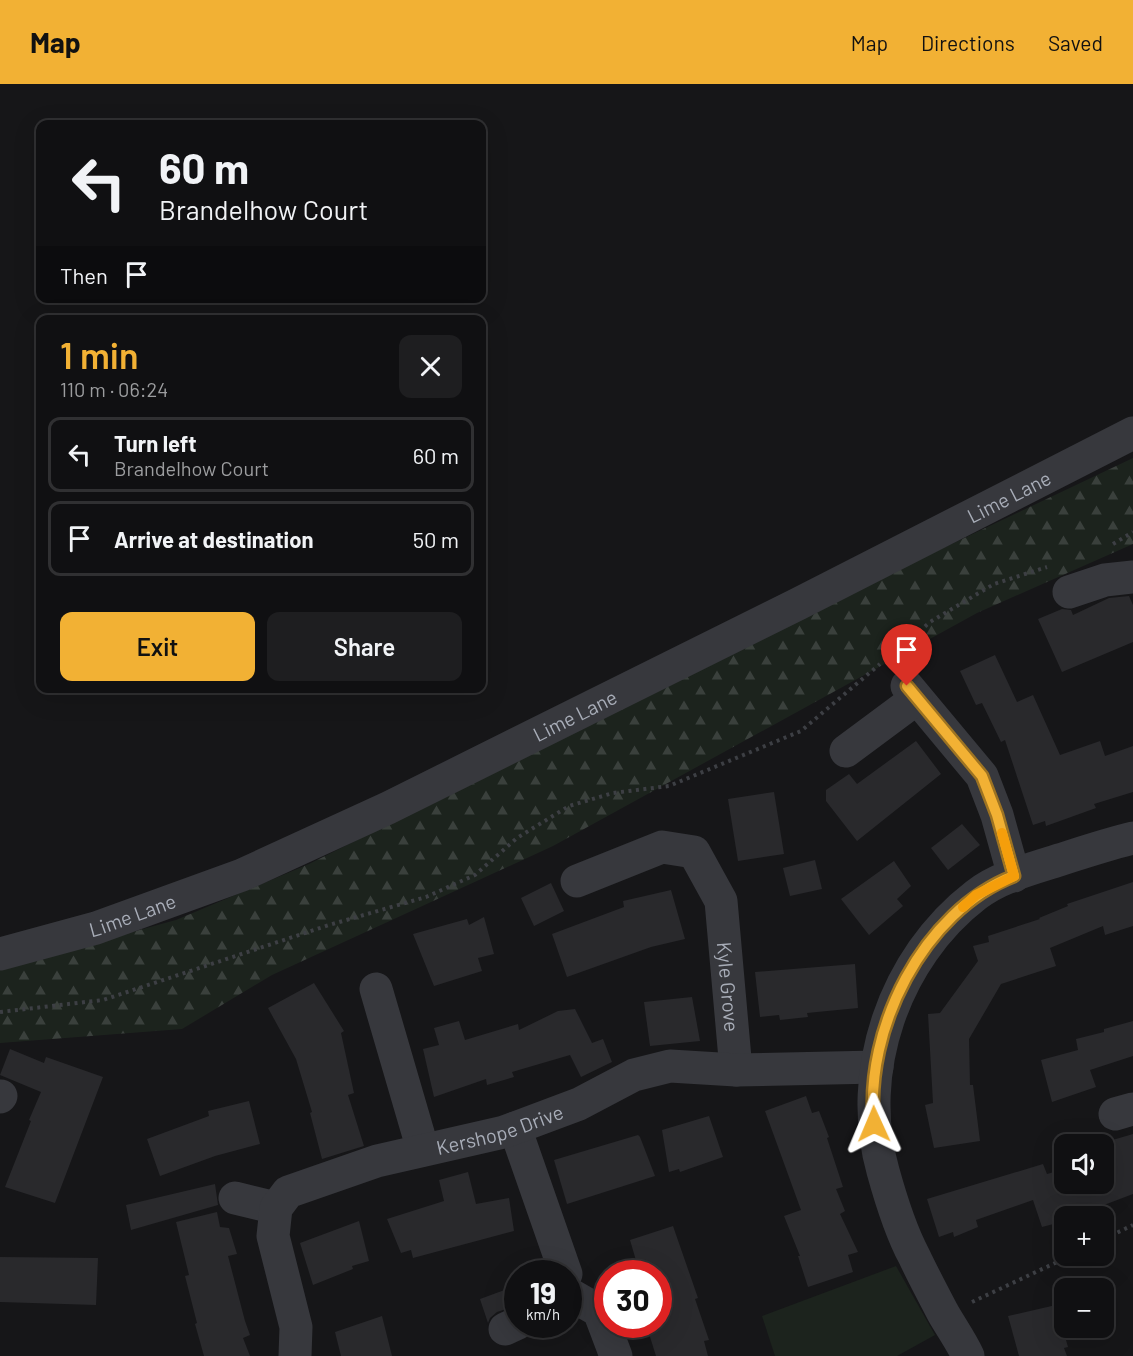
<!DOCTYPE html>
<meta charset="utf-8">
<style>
body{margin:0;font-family:Barlow,sans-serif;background:#1e1e20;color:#f1f3f6;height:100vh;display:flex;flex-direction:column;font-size:22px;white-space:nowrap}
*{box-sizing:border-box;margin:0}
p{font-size:20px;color:#9c9d9f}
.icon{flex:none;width:33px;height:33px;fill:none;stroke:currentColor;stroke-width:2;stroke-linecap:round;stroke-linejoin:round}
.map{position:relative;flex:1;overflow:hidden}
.sheet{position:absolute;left:36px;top:231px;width:450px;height:378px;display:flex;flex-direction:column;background:#101012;border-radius:12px;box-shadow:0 6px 24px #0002,0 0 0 2px #303032}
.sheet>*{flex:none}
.guide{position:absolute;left:36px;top:36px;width:450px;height:183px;border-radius:12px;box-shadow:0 6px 24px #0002,0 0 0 2px #303032;background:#101012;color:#f1f3f6;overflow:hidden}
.fabs{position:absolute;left:1054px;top:1050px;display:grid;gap:12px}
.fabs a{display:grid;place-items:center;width:60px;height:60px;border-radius:12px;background:#101012;box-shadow:0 6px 24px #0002,0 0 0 2px #303032;font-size:30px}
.speed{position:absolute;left:504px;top:1176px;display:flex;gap:12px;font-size:30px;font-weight:700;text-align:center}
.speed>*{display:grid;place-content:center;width:78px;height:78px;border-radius:50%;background:#101012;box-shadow:0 6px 24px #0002,0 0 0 2px #303032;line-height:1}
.speed small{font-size:15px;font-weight:400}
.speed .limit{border:9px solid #d22;background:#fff;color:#111}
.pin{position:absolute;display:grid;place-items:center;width:51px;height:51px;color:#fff;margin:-62px -26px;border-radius:50% 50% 50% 0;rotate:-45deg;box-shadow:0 0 6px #0007}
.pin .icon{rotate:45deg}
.me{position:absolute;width:66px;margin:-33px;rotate:359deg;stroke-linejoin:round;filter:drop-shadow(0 0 4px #0008)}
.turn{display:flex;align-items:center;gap:21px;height:126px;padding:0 24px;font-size:27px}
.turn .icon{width:78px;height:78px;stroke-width:2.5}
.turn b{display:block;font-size:42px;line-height:51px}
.then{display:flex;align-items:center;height:57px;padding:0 24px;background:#0003;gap:12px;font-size:22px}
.round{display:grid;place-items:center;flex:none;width:63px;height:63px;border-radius:12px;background:#1e1e20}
.head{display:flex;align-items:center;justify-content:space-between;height:102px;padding:0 24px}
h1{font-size:36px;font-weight:600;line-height:45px;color:#f2b134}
.cta{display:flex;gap:12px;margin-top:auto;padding:12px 24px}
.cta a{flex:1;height:69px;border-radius:12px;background:#f2b134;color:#111;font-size:24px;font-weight:600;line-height:69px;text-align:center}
.cta a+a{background:#1e1e20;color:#f1f3f6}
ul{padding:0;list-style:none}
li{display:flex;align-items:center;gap:18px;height:75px;margin:0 12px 9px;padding:0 12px;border:3px solid #303032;border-radius:12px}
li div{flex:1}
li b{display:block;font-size:22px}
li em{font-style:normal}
header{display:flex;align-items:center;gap:36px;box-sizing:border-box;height:84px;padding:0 30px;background:#f2b134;color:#111}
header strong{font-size:28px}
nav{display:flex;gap:33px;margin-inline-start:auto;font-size:21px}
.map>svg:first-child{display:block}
.grass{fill:#1c231d}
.forest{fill:url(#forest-firs)}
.building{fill:#29292c}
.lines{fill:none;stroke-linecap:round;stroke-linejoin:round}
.path{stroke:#3d3f44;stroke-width:4;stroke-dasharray:3 4.5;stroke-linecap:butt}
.minor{stroke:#37383d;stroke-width:33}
.route-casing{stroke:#9d7322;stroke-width:15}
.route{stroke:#f2b134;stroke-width:10}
.slow{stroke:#f59e0b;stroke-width:10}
.labels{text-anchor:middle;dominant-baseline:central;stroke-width:6;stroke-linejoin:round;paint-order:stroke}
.street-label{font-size:20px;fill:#a8adb8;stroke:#111113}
</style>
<header>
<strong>Map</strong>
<nav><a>Map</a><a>Directions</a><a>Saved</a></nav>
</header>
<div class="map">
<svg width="1133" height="1272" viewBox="0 0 1133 1272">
<defs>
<pattern id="forest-firs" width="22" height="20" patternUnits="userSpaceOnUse" patternTransform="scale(1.5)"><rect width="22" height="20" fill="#1c231d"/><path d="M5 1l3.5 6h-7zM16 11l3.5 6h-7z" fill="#3a403c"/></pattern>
</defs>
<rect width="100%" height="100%" fill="#161618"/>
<path class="grass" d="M 896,1182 L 935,1251 L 897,1272 L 775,1272 L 762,1232 Z"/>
<path class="forest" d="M 1133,374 L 1133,460 L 977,529 L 553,762 L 272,891 L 182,945 L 0,959 L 0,884 L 176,836 L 309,780 L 920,475 Z"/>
<g class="building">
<path d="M 1129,512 L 1133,521 L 1133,558 L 1062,588 L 1038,535 L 1062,525 L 1071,526 L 1073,531 L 1109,514 Z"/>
<path d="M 995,571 L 1017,618 L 1033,611 L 1060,671 L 1100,657 L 1105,672 L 1133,662 L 1133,708 L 1094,720 L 1096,724 L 1046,742 L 1045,737 L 1033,741 L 1005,656 L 1001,658 L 982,619 L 976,621 L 960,587 Z"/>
<path d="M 916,657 L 941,690 L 857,757 L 826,717 L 826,706 L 849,690 L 857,700 Z"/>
<path d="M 774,708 L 784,770 L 738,777 L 728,715 Z"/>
<path d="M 962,740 L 980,761 L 948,786 L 931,764 Z"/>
<path d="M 815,776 L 822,805 L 790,812 L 783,784 Z"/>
<path d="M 894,777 L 911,802 L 897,815 L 903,822 L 869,851 L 841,815 Z"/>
<path d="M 1133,798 L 1133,842 L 1105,851 L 1103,842 L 1050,864 L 1056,882 L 1001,900 L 969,955 L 970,1001 L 973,1001 L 980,1057 L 934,1064 L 925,1021 L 933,1019 L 928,930 L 940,929 L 978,877 L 973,862 L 989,858 L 988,852 L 1040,835 L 1039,834 L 1068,822 L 1067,820 Z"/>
<path d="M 551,799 L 564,827 L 534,842 L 521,814 Z"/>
<path d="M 671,806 L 685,855 L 651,863 L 567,893 L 552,850 L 624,823 L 623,817 Z"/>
<path d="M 484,833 L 494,870 L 478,874 L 482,887 L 434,902 L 413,850 L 467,835 L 469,841 Z"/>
<path d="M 855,880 L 858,924 L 807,929 L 808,933 L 780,936 L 779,931 L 760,933 L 755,888 Z"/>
<path d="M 314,899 L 344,947 L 341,949 L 354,1009 L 348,1011 L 364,1062 L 322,1075 L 310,1029 L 312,1028 L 296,975 L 268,924 Z"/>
<path d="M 692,913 L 700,957 L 650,962 L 644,918 Z"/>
<path d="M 575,925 L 592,959 L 603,955 L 612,978 L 581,993 L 570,971 L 512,988 L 514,993 L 487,1001 L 486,995 L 434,1013 L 423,965 L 439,961 L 434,944 L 459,937 L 465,956 L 518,940 L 519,946 L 558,927 Z"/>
<path d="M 1133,937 L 1133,972 L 1090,986 L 1096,1003 L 1052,1018 L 1041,976 L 1078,966 L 1076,955 L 1104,948 L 1104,945 Z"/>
<path d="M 10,965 L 44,979 L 46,973 L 103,993 L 55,1119 L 5,1103 L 31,1037 L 29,1036 L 41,1008 L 0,991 Z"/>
<path d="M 806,1012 L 812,1029 L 819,1027 L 829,1053 L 827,1054 L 843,1103 L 836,1105 L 845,1127 L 840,1130 L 858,1168 L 848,1171 L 853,1188 L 808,1203 L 798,1172 L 800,1172 L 784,1132 L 801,1126 L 765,1027 Z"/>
<path d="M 249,1017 L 260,1060 L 215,1072 L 160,1092 L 147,1055 L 209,1032 L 208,1027 Z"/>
<path d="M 709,1032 L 723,1073 L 680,1088 L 679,1085 L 669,1088 L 662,1046 Z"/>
<path d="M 1133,1050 L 1133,1110 L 1075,1132 L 1065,1132 L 1065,1137 L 1042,1143 L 1033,1116 L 976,1136 L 978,1143 L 954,1153 L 953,1148 L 939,1153 L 927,1115 L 1043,1080 L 1047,1090 L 1065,1085 L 1065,1100 L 1104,1100 L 1104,1060 L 1099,1060 Z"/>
<path d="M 638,1051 L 640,1053 L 655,1092 L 567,1120 L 554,1076 Z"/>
<path d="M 468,1088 L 476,1120 L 509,1114 L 514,1147 L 413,1174 L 411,1166 L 401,1169 L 387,1135 L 444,1117 L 439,1096 Z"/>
<path d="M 215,1100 L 218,1121 L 131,1146 L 126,1121 Z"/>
<path d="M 217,1128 L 220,1143 L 229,1144 L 237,1170 L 228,1172 L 245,1237 L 250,1251 L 243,1254 L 250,1272 L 204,1272 L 195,1240 L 197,1239 L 185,1192 L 189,1191 L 176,1138 Z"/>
<path d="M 359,1137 L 369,1177 L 352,1182 L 353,1185 L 313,1201 L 300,1159 Z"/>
<path d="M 673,1142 L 698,1214 L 695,1215 L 709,1256 L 704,1257 L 708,1272 L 656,1272 L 646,1240 L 658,1240 L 658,1190 L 640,1190 L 630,1156 Z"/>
<path d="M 0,1173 L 98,1174 L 96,1221 L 0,1218 Z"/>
<path d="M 518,1201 L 518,1221 L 497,1228 L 490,1234 L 488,1239 L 480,1215 Z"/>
<path d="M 1056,1221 L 1068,1263 L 1064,1264 L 1067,1272 L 1019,1272 L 1008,1232 Z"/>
<path d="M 382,1232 L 392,1272 L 341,1272 L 335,1248 Z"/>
</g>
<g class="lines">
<g class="path">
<path d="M 1113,460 L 1133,448"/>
<path d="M 891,572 L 930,538 L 994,500 L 1047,483"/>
<path d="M 0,928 L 103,916 L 329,841 L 426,813 L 475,791 L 517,754 L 569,722 L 613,709 L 669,702 L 801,647 L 880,580"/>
<path d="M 1104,1155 L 1133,1141"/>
<path d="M 972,1218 L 1070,1172"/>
</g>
<g class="minor">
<path d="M 1069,508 L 1105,496 L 1133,493"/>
<path d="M 907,602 L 982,692 L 997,731 L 1014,792"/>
<path d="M 846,667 L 916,615"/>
<path id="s1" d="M 577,797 L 662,763 L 694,768 L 721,817 L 736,986"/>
<path id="s2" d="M 0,870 L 96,844 L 242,791 L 388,724 L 798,520 L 1133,349"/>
<path d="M 376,905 L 423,1066"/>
<path d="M 0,1013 L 1,1012"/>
<path d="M 1115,1030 L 1133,1025"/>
<path d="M 515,1044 L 566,1190"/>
<path d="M 235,1114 L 276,1124"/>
<path d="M 573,1212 L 599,1227 L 616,1272"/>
<path d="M 505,1245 L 518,1239"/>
<path id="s3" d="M 295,1272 L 296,1243 L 273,1152 L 276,1124 L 288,1108 L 377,1077 L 504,1048 L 579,1020 L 634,991 L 670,982 L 736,986 L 877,983"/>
<path d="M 968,1272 C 961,1257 951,1243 943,1229 C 933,1210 923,1191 914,1172 C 900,1146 891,1116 883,1087 C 855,988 894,874 976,811 C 999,793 1031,785 1059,776 C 1084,768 1108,760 1133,754"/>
</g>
</g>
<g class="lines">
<g class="route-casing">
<path id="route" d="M 874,1040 C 864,946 923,827 1014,792 L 997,731 L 982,692 L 907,602"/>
</g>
<use href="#route" class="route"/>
<path class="slow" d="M 963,823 L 976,811 L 1014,792 L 1002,749"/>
</g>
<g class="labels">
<g class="street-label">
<text stroke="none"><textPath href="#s2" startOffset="1110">Lime Lane</textPath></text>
<text stroke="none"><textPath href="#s2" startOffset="624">Lime Lane</textPath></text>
<text stroke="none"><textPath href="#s2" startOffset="138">Lime Lane</textPath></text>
<text stroke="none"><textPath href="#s1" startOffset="266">Kyle Grove</textPath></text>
<text stroke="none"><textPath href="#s3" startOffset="392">Kershope Drive</textPath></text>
</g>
</g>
</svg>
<div class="fabs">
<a><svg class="icon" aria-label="sound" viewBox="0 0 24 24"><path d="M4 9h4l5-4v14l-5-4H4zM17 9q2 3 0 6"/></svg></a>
<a>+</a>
<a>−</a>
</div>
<div class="speed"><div>19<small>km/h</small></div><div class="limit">30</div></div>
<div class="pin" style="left:907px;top:602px;background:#d93025"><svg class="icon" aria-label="arrive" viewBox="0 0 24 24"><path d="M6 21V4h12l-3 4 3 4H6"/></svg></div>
<svg class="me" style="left:874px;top:1040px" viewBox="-20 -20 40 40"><path d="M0-17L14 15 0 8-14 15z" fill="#f2b134" stroke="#fff" stroke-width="4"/></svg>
<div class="guide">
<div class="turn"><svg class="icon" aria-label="left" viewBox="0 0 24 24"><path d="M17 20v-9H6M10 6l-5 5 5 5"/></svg><div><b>60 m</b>Brandelhow Court</div></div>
<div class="then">Then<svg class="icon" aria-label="arrive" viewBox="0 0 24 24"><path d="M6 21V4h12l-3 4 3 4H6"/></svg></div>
</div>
<section class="sheet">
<div class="head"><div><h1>1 min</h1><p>110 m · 06:24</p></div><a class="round"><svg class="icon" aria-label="close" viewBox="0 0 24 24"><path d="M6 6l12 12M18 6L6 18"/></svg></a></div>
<ul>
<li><svg class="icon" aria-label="left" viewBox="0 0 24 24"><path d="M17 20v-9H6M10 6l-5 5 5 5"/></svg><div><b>Turn left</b><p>Brandelhow Court</p></div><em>60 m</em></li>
<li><svg class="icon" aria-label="arrive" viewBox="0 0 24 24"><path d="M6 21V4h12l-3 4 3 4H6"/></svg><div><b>Arrive at destination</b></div><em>50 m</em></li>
</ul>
<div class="cta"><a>Exit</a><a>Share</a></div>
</section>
</div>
